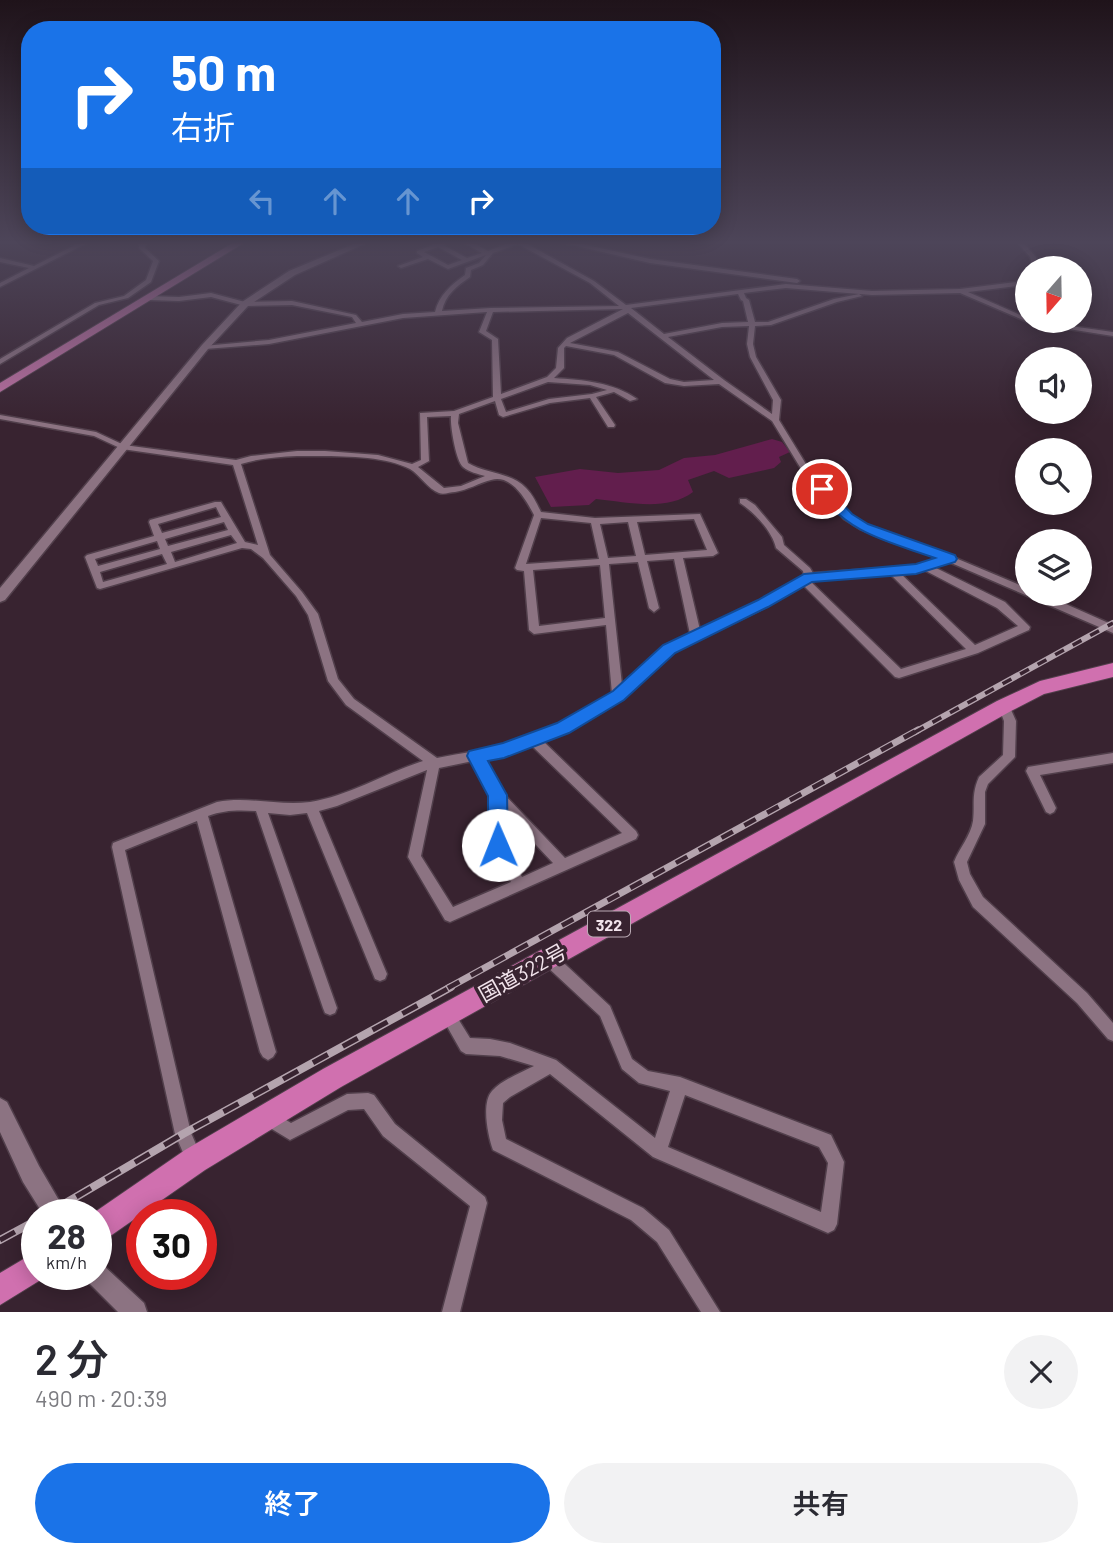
<!DOCTYPE html>
<html lang="ja">
<meta charset="utf-8">
<style>
body{margin:0;font-family:Barlow,"Noto Sans JP",sans-serif;background:#f2f2f3;color:#2b2b33;height:100vh;display:flex;flex-direction:column;font-size:26px;white-space:nowrap}
*{box-sizing:border-box;margin:0}
p{font-size:23px;color:#7c7c81}
.icon{flex:none;width:38px;height:38px;fill:none;stroke:currentColor;stroke-width:2;stroke-linecap:round;stroke-linejoin:round}
.map{position:relative;height:1312px;overflow:hidden}
.drawer{display:flex;flex-direction:column;background:#fff;flex:1}
.drawer>*{flex:none}
.guide{position:absolute;left:21px;top:21px;width:700px;height:214px;border-radius:28px;box-shadow:0 4px 18px #0003;background:#1a73e8;color:#fff;overflow:hidden}
.needle{width:46px;rotate:200deg}
.buttons{position:absolute;left:1015px;top:256px;display:grid;gap:14px}
.buttons a{display:grid;place-items:center;width:77px;height:77px;border-radius:50%;background:#fff;box-shadow:0 4px 18px #0003;font-size:35px}
.speed{position:absolute;left:21px;top:1199px;display:flex;gap:14px;font-size:35px;font-weight:700;text-align:center}
.speed>*{display:grid;place-content:center;width:91px;height:91px;border-radius:50%;background:#fff;box-shadow:0 4px 18px #0003;line-height:1}
.speed small{font-size:18px;font-weight:400}
.speed .limit{border:10px solid #d22;background:#fff;color:#111}
.pin{position:absolute;display:grid;place-items:center;width:60px;height:60px;color:#fff;margin:-30px;border:4px solid #fff;border-radius:50%;box-shadow:0 2px 7px #0007}
.me{position:absolute;width:77px;margin:-38px;rotate:359deg;stroke-linejoin:round;filter:drop-shadow(0 0 5px #0008)}
.turn{display:flex;align-items:center;gap:24px;height:147px;padding:0 35px;font-size:32px}
.turn .icon{width:91px;height:91px;stroke-width:2.5}
.turn b{display:block;font-size:49px;line-height:60px}
.lanes{display:flex;align-items:center;height:66px;padding:0 35px;background:#0003;justify-content:center;gap:35px;direction:ltr}
.lanes .off{opacity:.35}
.round{display:grid;place-items:center;flex:none;width:74px;height:74px;border-radius:37px;background:#f2f2f3}
.head{display:flex;align-items:center;justify-content:space-between;height:119px;padding:0 35px}
h1{font-size:42px;font-weight:600;line-height:52px}
.button{display:flex;gap:14px;margin-top:auto;padding:14px 35px}
.button a{flex:1;height:80px;border-radius:42px;background:#1a73e8;color:#fff;font-size:28px;font-weight:600;line-height:80px;text-align:center}
.button a+a{background:#f2f2f3;color:#2b2b33}
.map>svg:first-child{display:block}
.water{fill:#621e4d}
.lines{fill:none;stroke-linecap:round;stroke-linejoin:round}
.minor-casing{stroke:#513f4b;stroke-width:3}
.tertiary-casing{stroke:#513f4b;stroke-width:3}
.primary-casing{stroke:#513f4b;stroke-width:2}
.trunk-casing{stroke:#513f4b;stroke-width:2}
.minor{fill:#8c7382;fill-rule:evenodd}
.tertiary{fill:#8c7382;fill-rule:evenodd}
.primary{fill:#bf71a4;fill-rule:evenodd}
.trunk{fill:#d070af;fill-rule:evenodd}
.rail-far2-casing{stroke:#b4a4ae;stroke-width:6}
.rail-far1-casing{stroke:#b4a4ae;stroke-width:7}
.rail-casing{stroke:#b4a4ae;stroke-width:8}
.rail-far2{stroke:#382330;stroke-width:3.5;stroke-dasharray:10;stroke-linecap:butt}
.rail-far1{stroke:#382330;stroke-width:4.5;stroke-dasharray:13;stroke-linecap:butt}
.rail{stroke:#382330;stroke-width:5;stroke-dasharray:17;stroke-linecap:butt}
.route{fill:#1a73e8;stroke:#114b97;stroke-width:2}
.labels{text-anchor:middle;dominant-baseline:central;stroke-width:7;stroke-linejoin:round;paint-order:stroke}
.shield{fill:#382330;stroke:#baaab4;stroke-width:2}
.shield-label{font-size:16px;font-weight:bold;fill:#f2e4ec}
.near-street-label{font-size:21px;fill:#f2e4ec;stroke:#382330}
</style>
<div class="map">
<svg width="1113" height="1312" viewBox="0 0 1113 1312">
<rect width="100%" height="100%" fill="#382330"/>
<path class="water" d="M 772,439 L 782,442 L 790,452 L 779,457 L 781,462 L 774,468 L 729,478 L 714,471 L 688,480 L 693,492 C 667,512 627,502 596,499 L 589,505 L 551,507 L 535,477 L 580,469 L 618,473 L 659,470 L 684,458 L 715,455 Z"/>
<g class="lines">
<g class="minor-casing">
<g id="minor">
<path d="M 83,241 L 91,241 L 0,287 L 0,283 L 29,268 L 0,262 L 0,258 L 34,266 Z"/>
<path d="M 140,241 L 146,241 L 145,248 L 159,261 L 151,282 L 128,298 L 99,305 L 0,364 L 0,359 L 95,303 L 124,296 L 146,280 L 153,261 L 139,248 Z"/>
<path d="M 443,241 L 453,241 L 443,245 L 467,258 L 482,253 L 461,241 L 469,241 L 488,251 L 514,241 L 522,241 L 594,281 L 626,305 L 786,284 L 872,291 L 960,289 L 1016,282 L 1027,277 L 1027,281 L 1017,286 L 968,292 L 1027,318 L 1027,320 L 1113,332 L 1113,336 L 1030,323 L 960,293 L 872,295 L 786,288 L 744,293 L 746,298 L 749,300 L 755,322 L 768,322 L 834,299 L 859,294 L 862,296 L 837,302 L 771,325 L 755,326 L 753,344 L 756,357 L 781,400 L 779,420 L 812,474 L 850,515 L 866,525 L 953,557 L 1027,588 L 1027,593 L 1041,593 L 1113,625 L 1113,633 L 949,562 L 934,567 L 1005,602 L 1030,627 L 1029,630 L 978,653 L 899,678 L 895,677 L 803,585 L 766,607 L 673,652 L 622,699 L 567,731 L 543,741 L 636,831 L 638,835 L 636,839 L 450,922 L 445,920 L 408,857 L 427,770 L 337,806 L 319,811 L 387,974 L 385,979 L 380,981 L 375,979 L 307,813 L 290,815 L 268,813 L 337,1008 L 335,1013 L 330,1015 L 325,1013 L 323,1008 L 256,811 C 238,810 224,810 208,816 L 276,1052 L 273,1057 L 268,1060 L 263,1057 L 260,1052 L 197,821 L 125,850 L 191,1133 L 202,1158 L 200,1164 L 194,1166 L 188,1164 L 175,1134 L 112,847 L 113,843 L 217,802 C 248,796 278,806 310,802 C 349,796 385,773 423,761 L 346,705 L 328,681 L 308,615 L 296,596 L 263,558 L 251,549 L 242,548 L 100,589 L 97,588 L 85,557 L 87,555 L 154,536 L 149,522 L 150,520 L 215,502 L 221,502 L 245,542 L 258,545 L 233,465 L 122,449 L 94,436 L 0,419 L 0,415 L 96,432 L 124,445 L 236,460 L 251,456 L 297,451 L 325,451 L 378,455 L 412,464 L 421,460 L 420,413 L 454,411 L 493,397 L 492,340 L 479,332 L 487,312 L 403,318 L 269,344 L 205,349 L 203,348 L 203,346 L 269,340 L 356,323 L 352,317 L 292,305 L 245,306 L 211,297 L 179,301 L 148,300 L 145,298 L 148,296 L 179,297 L 211,293 L 245,302 L 292,301 L 356,315 L 362,322 L 403,314 L 435,312 C 439,295 451,285 465,275 L 466,268 L 479,263 L 486,255 L 448,269 L 428,259 L 401,268 L 398,266 L 423,257 L 417,253 L 417,251 ZM 518,244 L 590,283 L 619,306 L 491,308 L 442,311 C 445,295 457,286 470,277 L 471,270 L 483,265 L 493,253 ZM 438,247 L 462,260 L 448,265 L 424,252 ZM 738,294 L 741,300 L 743,301 L 748,322 L 722,323 L 664,334 L 631,308 ZM 623,309 L 567,338 L 558,348 L 556,368 L 547,377 L 501,394 L 498,339 L 486,331 L 493,312 ZM 628,313 L 714,380 L 684,382 L 670,379 L 618,352 L 570,343 ZM 749,326 L 747,344 L 750,357 L 773,400 L 772,414 L 724,380 L 668,337 L 722,327 ZM 566,346 L 614,355 L 665,383 L 684,386 L 719,384 L 772,421 L 806,477 L 844,519 L 860,529 L 940,559 L 916,566 L 813,573 L 810,568 L 784,545 L 782,537 L 755,505 L 746,499 L 740,499 L 740,503 C 755,513 772,531 776,548 L 803,571 L 804,576 L 760,601 L 700,630 L 683,558 L 713,556 L 718,553 L 700,514 L 595,518 L 541,512 C 537,504 533,495 526,488 C 511,472 486,474 468,463 L 458,423 L 459,414 L 495,401 L 499,415 L 503,417 L 550,403 L 590,398 L 608,427 L 614,427 L 615,425 L 596,397 L 614,392 L 630,401 L 637,399 C 613,382 583,380 554,378 L 564,368 L 564,348 ZM 548,382 L 590,385 L 607,390 L 592,394 L 549,399 L 506,412 L 501,399 ZM 451,416 C 450,426 456,461 463,467 C 469,472 478,474 485,476 L 461,486 L 444,488 L 418,467 L 429,461 L 427,417 ZM 297,456 C 328,456 382,454 410,469 C 420,475 428,489 439,493 C 444,495 450,492 455,492 C 468,490 479,483 491,480 C 512,474 526,500 534,515 L 515,568 L 517,570 L 524,571 L 529,630 L 534,634 L 606,625 L 612,694 C 583,711 555,728 524,739 C 496,749 466,752 437,758 L 354,699 L 338,679 L 318,614 L 302,592 L 270,555 L 241,464 C 260,458 278,457 297,456 ZM 216,507 L 221,517 L 162,533 L 158,524 ZM 541,518 L 591,523 L 599,559 L 526,564 ZM 694,519 L 707,550 L 645,555 L 637,522 ZM 224,522 L 228,530 L 168,546 L 165,539 ZM 628,522 L 636,556 L 608,558 L 600,524 ZM 231,535 L 237,543 L 175,562 L 171,552 ZM 157,541 L 160,549 L 98,566 L 95,559 ZM 162,554 L 167,564 L 103,582 L 100,572 ZM 674,559 L 690,634 L 665,646 L 622,685 L 609,564 L 638,562 L 649,608 L 654,612 L 659,608 L 647,561 ZM 600,565 L 605,618 L 539,626 L 533,570 ZM 924,570 L 997,608 L 1018,626 L 975,645 L 900,573 ZM 890,574 L 966,649 L 901,669 L 810,581 ZM 532,746 L 622,833 L 565,858 L 501,791 L 484,759 L 504,755 ZM 473,761 L 491,795 L 492,845 L 511,882 L 453,907 L 421,856 L 439,768 ZM 503,810 L 553,863 L 522,877 L 504,844 Z"/>
<path d="M 555,241 L 568,241 L 650,259 L 797,279 L 800,281 L 797,283 L 650,263 Z"/>
<path d="M 1016,241 L 1022,241 L 1036,257 L 1039,268 L 1033,268 L 1030,257 Z"/>
<path d="M 1004,702 L 1008,703 L 1016,721 L 1015,757 L 988,784 L 985,792 L 985,824 L 967,862 L 970,874 L 983,897 L 1087,993 L 1113,1023 L 1113,1041 L 1108,1039 L 1077,1003 L 973,907 L 959,880 L 954,862 C 959,849 971,835 973,821 C 975,804 971,795 979,777 L 1003,755 L 1004,721 L 998,706 L 1000,703 Z"/>
<path d="M 1113,753 L 1113,763 L 1040,775 L 1056,808 L 1054,812 L 1050,814 L 1046,812 L 1026,771 L 1028,767 Z"/>
<path d="M 548,951 L 553,953 L 610,1006 L 632,1059 L 648,1071 L 680,1077 L 831,1135 L 844,1162 L 837,1224 L 834,1230 L 828,1233 L 653,1157 L 550,1074 L 510,1097 L 503,1103 L 502,1120 L 506,1139 L 643,1208 L 669,1230 L 720,1312 L 701,1312 L 657,1242 L 631,1220 L 493,1150 C 488,1136 481,1103 492,1091 C 502,1080 520,1073 534,1066 L 500,1056 L 466,1054 L 461,1051 L 440,1014 L 442,1009 L 447,1007 L 452,1009 L 470,1038 L 490,1039 L 510,1043 L 556,1060 L 655,1138 L 670,1091 L 639,1083 L 622,1069 L 600,1016 L 543,963 L 541,958 L 543,953 ZM 685,1095 L 819,1147 L 828,1163 L 821,1212 L 668,1147 Z"/>
<path d="M 368,1093 L 374,1095 L 395,1124 L 485,1197 L 487,1203 L 460,1312 L 442,1312 L 470,1206 L 383,1136 L 364,1109 L 348,1110 L 290,1140 L 262,1123 L 260,1117 L 262,1111 L 268,1109 L 291,1123 L 347,1094 Z"/>
</g>
</g>
<g class="tertiary-casing">
<g id="tertiary">
<path d="M 361,241 L 371,241 L 295,275 L 248,306 L 208,349 L 5,600 L 0,602 L 0,588 L 202,345 L 242,302 L 289,271 Z"/>
<path d="M 0,1098 L 7,1102 L 39,1166 L 67,1214 L 43,1214 L 23,1182 L 0,1132 Z"/>
<path d="M 96,1262 L 104,1266 L 144,1303 L 147,1312 L 118,1312 L 88,1282 L 84,1274 L 96,1274 Z"/>
</g>
</g>
<g class="primary-casing">
<path id="primary" d="M 236,241 L 247,241 L 0,392 L 0,383 Z"/>
</g>
<g class="trunk-casing">
<g id="trunk">
<path d="M 1113,663 L 1113,677 L 1044,694 L 1011,711 L 341,1087 L 205,1170 L 106,1239 L 96,1243 L 96,1214 L 92,1214 L 185,1150 L 323,1069 L 997,701 L 1040,681 Z"/>
<path d="M 37,1251 L 37,1274 L 48,1274 L 47,1276 L 0,1305 L 0,1273 Z"/>
</g>
</g>
<use href="#minor" class="minor"/>
<use href="#tertiary" class="tertiary"/>
<use href="#primary" class="primary"/>
<use href="#trunk" class="trunk"/>
<g class="rail-far2-casing">
<path id="rail-far2" d="M 915,732 L 1113,623"/>
</g>
<g class="rail-far1-casing">
<path id="rail-far1" d="M 448,988 L 918,730"/>
</g>
<g class="rail-casing">
<g id="rail">
<path d="M 47,1214 L 183,1134 L 451,987"/>
<path d="M 0,1240 L 37,1220"/>
</g>
</g>
<use href="#rail-far2" class="rail-far2"/>
<use href="#rail-far1" class="rail-far1"/>
<use href="#rail" class="rail"/>
</g>
<linearGradient id="sky" x2="0" y2="1"><stop stop-color="#1f131a"/><stop offset="0.57" stop-color="#4d4559"/><stop offset="1" stop-color="#4d4559" stop-opacity="0"/></linearGradient>
<rect width="1113" height="425" fill="url(#sky)"/>
<path class="route" d="M 822,485 L 826,486 L 852,514 L 868,524 L 955,555 L 957,559 L 955,562 L 916,574 L 812,582 L 768,607 L 675,653 L 624,700 L 569,733 L 504,758 L 488,761 L 507,795 L 508,845 L 505,852 L 498,854 L 491,852 L 488,845 L 488,796 L 467,756 L 469,751 L 503,743 L 557,723 L 613,691 L 663,645 L 758,600 L 804,574 L 916,564 L 935,558 C 884,540 850,535 815,489 Z"/>
<g class="labels">
<rect class="shield" x="588" y="911.5" width="42" height="25" rx="5"/>
<g class="shield-label">
<text x="609" y="924">322</text>
</g>
<g class="near-street-label">
<text transform="translate(522 972) rotate(-29)">国道322号</text>
</g>
</g>
</svg>
<div class="buttons">
<a><svg class="needle" viewBox="-14 -14 28 28"><path d="M0-13l5 13h-10z" fill="#e53935"/><path d="M0 13l5-13h-10z" fill="#7c7c81"/></svg></a>
<a><svg class="icon" aria-label="sound" viewBox="0 0 24 24"><path d="M4 9h4l5-4v14l-5-4H4zM17 9q2 3 0 6"/></svg></a>
<a><svg class="icon" aria-label="search" viewBox="0 0 24 24"><circle cx="10" cy="10" r="6"/><path d="M15 15l6 6"/></svg></a>
<a><svg class="icon" aria-label="layers" viewBox="0 0 24 24"><path d="M12 4l9 5-9 5-9-5zM3 14l9 5 9-5"/></svg></a>
</div>
<div class="speed"><div>28<small>km/h</small></div><div class="limit">30</div></div>
<div class="pin" style="left:822px;top:489px;background:#d93025"><svg class="icon" aria-label="arrive" viewBox="0 0 24 24"><path d="M6 21V4h12l-3 4 3 4H6"/></svg></div>
<svg class="me" style="left:498px;top:845px" viewBox="-20 -20 40 40"><circle r="19" fill="#fff"/><path d="M0-13L10 11 0 6-10 11z" fill="#1a73e8"/></svg>
<div class="guide">
<div class="turn"><svg class="icon" aria-label="right" viewBox="0 0 24 24"><path d="M7 20v-9h11M14 6l5 5-5 5"/></svg><div><b>50 m</b>右折</div></div>
<div class="lanes"><svg class="icon off" aria-label="left" viewBox="0 0 24 24"><path d="M17 20v-9H6M10 6l-5 5 5 5"/></svg><svg class="icon off" aria-label="ahead" viewBox="0 0 24 24"><path d="M12 20V5M6 11l6-6 6 6"/></svg><svg class="icon off" aria-label="ahead" viewBox="0 0 24 24"><path d="M12 20V5M6 11l6-6 6 6"/></svg><svg class="icon" aria-label="right" viewBox="0 0 24 24"><path d="M7 20v-9h11M14 6l5 5-5 5"/></svg></div>
</div>
</div>
<section class="drawer">
<div class="head"><div><h1>2 分</h1><p>490 m · 20:39</p></div><a class="round"><svg class="icon" aria-label="close" viewBox="0 0 24 24"><path d="M6 6l12 12M18 6L6 18"/></svg></a></div>
<div class="button"><a>終了</a><a>共有</a></div>
</section>
